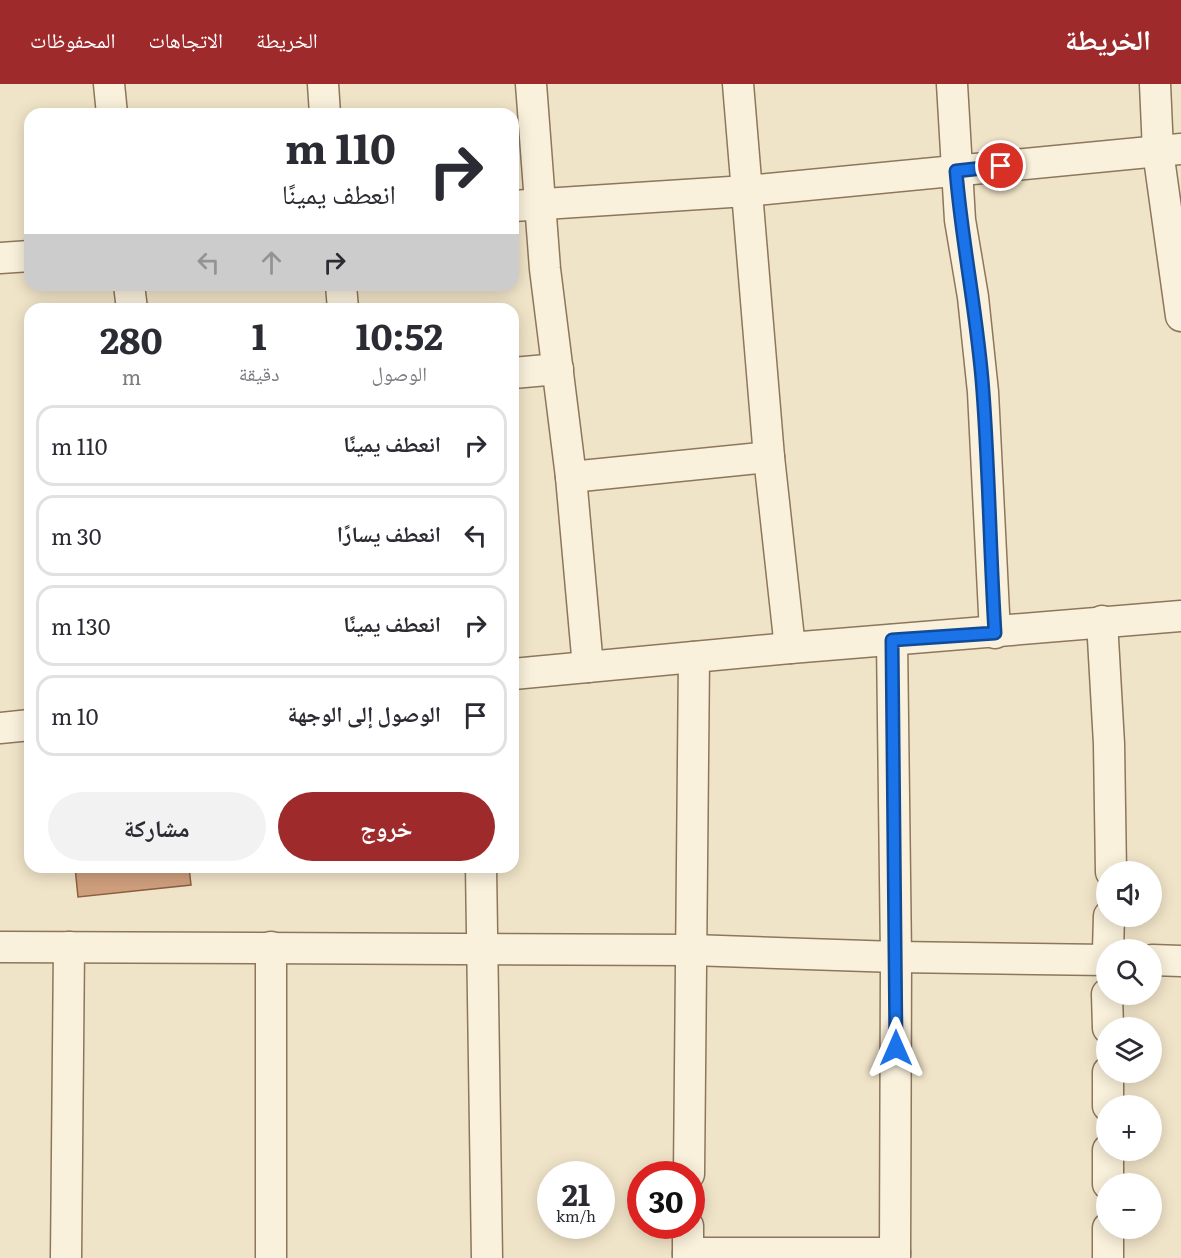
<!DOCTYPE html>
<html lang="ar">
<meta charset="utf-8">
<style>
body{margin:0;font-family:Literata,"Noto Naskh Arabic",serif;background:#f2f2f3;color:#2b2b33;direction:rtl;height:100vh;display:flex;flex-direction:column;font-size:22px;white-space:nowrap}
*{box-sizing:border-box;margin:0}
p{font-size:20px;color:#7c7c81}
.icon{flex:none;width:33px;height:33px;fill:none;stroke:currentColor;stroke-width:2;stroke-linecap:round;stroke-linejoin:round}
.map{position:relative;flex:1;overflow:hidden;direction:ltr}
.side{position:absolute;left:24px;top:219px;width:495px;height:570px;display:flex;flex-direction:column;background:#fff;border-radius:18px;box-shadow:0 3px 15px #0003;direction:rtl}
.side>*{flex:none}
.guide{position:absolute;left:24px;top:24px;width:495px;height:183px;border-radius:18px;box-shadow:0 3px 15px #0003;direction:rtl;background:#fff;color:#2b2b33;overflow:hidden}
.controls{position:absolute;left:1096px;top:777px;display:grid;gap:12px}
.controls a{display:grid;place-items:center;width:66px;height:66px;border-radius:50%;background:#fff;box-shadow:0 3px 15px #0003;font-size:30px}
.speed{position:absolute;left:537px;top:1077px;display:flex;gap:12px;font-size:30px;font-weight:700;text-align:center}
.speed>*{display:grid;place-content:center;width:78px;height:78px;border-radius:50%;background:#fff;box-shadow:0 3px 15px #0003;line-height:1}
.speed small{font-size:15px;font-weight:400}
.speed .limit{border:9px solid #d22;background:#fff;color:#111}
.pin{position:absolute;display:grid;place-items:center;width:51px;height:51px;color:#fff;margin:-26px;border:3px solid #fff;border-radius:50%;box-shadow:0 2px 6px #0007}
.me{position:absolute;width:66px;margin:-33px;rotate:0deg;stroke-linejoin:round;filter:drop-shadow(0 0 4px #0008)}
.turn{display:flex;align-items:center;gap:21px;height:126px;padding:0 24px;font-size:27px}
.turn .icon{width:78px;height:78px;stroke-width:2.5}
.turn b{display:block;font-size:42px;line-height:51px}
.lanes{display:flex;align-items:center;height:57px;padding:0 24px;background:#0003;justify-content:center;gap:30px;direction:ltr}
.lanes .off{opacity:.35}
.eta{display:flex;justify-content:space-evenly;align-items:center;height:102px;text-align:center}
.eta b{font-size:36px;font-weight:700;line-height:42px}
.primary-button{display:flex;gap:12px;margin-top:auto;padding:12px 24px}
.primary-button a{flex:1;height:69px;border-radius:36px;background:#9e2a2b;color:#fff;font-size:24px;font-weight:700;line-height:69px;text-align:center}
.primary-button a+a{background:#f2f2f3;color:#2b2b33}
ul{padding:0;list-style:none}
li{display:flex;align-items:center;gap:18px;height:81px;margin:0 12px 9px;padding:0 12px;border:3px solid #e1e1e2;border-radius:18px}
li div{flex:1}
li b{display:block;font-size:22px}
li em{font-style:normal}
header{display:flex;align-items:center;gap:36px;box-sizing:border-box;height:84px;padding:0 30px;background:#9e2a2b;color:#fff}
header strong{font-size:28px}
nav{display:flex;gap:33px;margin-inline-start:auto;font-size:21px}
.map>svg:first-child{display:block}
.building{fill:#cf9f7d;stroke:#8d5f41;stroke-width:1.5}
.lines{fill:none;stroke-linecap:round;stroke-linejoin:round}
.minor-casing{stroke:#8d765c;stroke-width:33}
.minor{stroke:#faf1dc;stroke-width:30}
.route-casing{stroke:#114b97;stroke-width:15}
.route{stroke:#1a73e8;stroke-width:10}
</style>
<header>
<strong>الخريطة</strong>
<nav><a>الخريطة</a><a>الاتجاهات</a><a>المحفوظات</a></nav>
</header>
<div class="map">
<svg width="1181" height="1174" viewBox="0 0 1181 1174">
<rect width="100%" height="100%" fill="#f0e4c8"/>
<path class="building" d="M 75,783 L 189,783 L 191,801 L 78,813 Z"/>
<g class="lines">
<g class="minor-casing">
<g id="minor">
<path d="M 109,0 L 112,30"/>
<path d="M 323,0 L 325,30"/>
<path d="M 531,0 L 545,185 L 571,393 L 588,583"/>
<path d="M 738,0 L 769,373 L 790,564"/>
<path d="M 952,0 L 960,136 L 973,213 L 983,308 L 995,549"/>
<path d="M 1155,0 L 1158,67 L 1181,232"/>
<path d="M 513,122 L 746,107 L 1181,65"/>
<path d="M 0,174 L 30,172"/>
<path d="M 129,201 L 132,225"/>
<path d="M 341,201 L 343,225"/>
<path d="M 513,289 L 558,285"/>
<path d="M 571,393 L 769,373"/>
<path d="M 1102,537 L 1109,660 L 1111,788"/>
<path d="M 892,556 L 896,873 L 895,1174"/>
<path d="M 513,590 L 790,564 L 1181,532"/>
<path d="M 0,644 L 30,641"/>
<path d="M 481,783 L 487,1174"/>
<path d="M 0,863 L 692,866 L 896,873 L 1107,876"/>
<path d="M 1108,866 L 1109,832"/>
<path d="M 1152,876 L 1181,877"/>
<path d="M 1107,910 L 1108,944"/>
<path d="M 1108,988 L 1108,1022"/>
<path d="M 1108,1066 L 1108,1100"/>
<path d="M 689,1090 L 694,573"/>
<path d="M 1108,1144 L 1108,1174"/>
<path d="M 688,1169 L 895,1169"/>
<path d="M 66,1174 L 69,863"/>
<path d="M 271,1174 L 271,863"/>
<path d="M 688,1174 L 688,1142"/>
</g>
</g>
<use href="#minor" class="minor"/>
</g>
<g class="lines">
<g class="route-casing">
<path id="route" d="M 896,964 L 892,556 L 995,549 C 990,468 989,388 983,308 C 978,234 962,161 956,87 L 1001,82"/>
</g>
<use href="#route" class="route"/>
</g>
</svg>
<div class="controls">
<a><svg class="icon" aria-label="sound" viewBox="0 0 24 24"><path d="M4 9h4l5-4v14l-5-4H4zM17 9q2 3 0 6"/></svg></a>
<a><svg class="icon" aria-label="search" viewBox="0 0 24 24"><circle cx="10" cy="10" r="6"/><path d="M15 15l6 6"/></svg></a>
<a><svg class="icon" aria-label="layers" viewBox="0 0 24 24"><path d="M12 4l9 5-9 5-9-5zM3 14l9 5 9-5"/></svg></a>
<a>+</a>
<a>−</a>
</div>
<div class="speed"><div>21<small>km/h</small></div><div class="limit">30</div></div>
<div class="pin" style="left:1001px;top:82px;background:#d93025"><svg class="icon" aria-label="arrive" viewBox="0 0 24 24"><path d="M6 21V4h12l-3 4 3 4H6"/></svg></div>
<svg class="me" style="left:896px;top:964px" viewBox="-20 -20 40 40"><path d="M0-17L14 15 0 8-14 15z" fill="#1a73e8" stroke="#fff" stroke-width="4"/></svg>
<div class="guide">
<div class="turn"><svg class="icon" aria-label="right" viewBox="0 0 24 24"><path d="M7 20v-9h11M14 6l5 5-5 5"/></svg><div><b>110 m</b>انعطف يمينًا</div></div>
<div class="lanes"><svg class="icon off" aria-label="left" viewBox="0 0 24 24"><path d="M17 20v-9H6M10 6l-5 5 5 5"/></svg><svg class="icon off" aria-label="ahead" viewBox="0 0 24 24"><path d="M12 20V5M6 11l6-6 6 6"/></svg><svg class="icon" aria-label="right" viewBox="0 0 24 24"><path d="M7 20v-9h11M14 6l5 5-5 5"/></svg></div>
</div>
<section class="side">
<div class="eta">
<div><b>10:52</b><p>الوصول</p></div>
<div><b>1</b><p>دقيقة</p></div>
<div><b>280</b><p>m</p></div>
</div>
<ul>
<li><svg class="icon" aria-label="right" viewBox="0 0 24 24"><path d="M7 20v-9h11M14 6l5 5-5 5"/></svg><div><b>انعطف يمينًا</b></div><em>110 m</em></li>
<li><svg class="icon" aria-label="left" viewBox="0 0 24 24"><path d="M17 20v-9H6M10 6l-5 5 5 5"/></svg><div><b>انعطف يسارًا</b></div><em>30 m</em></li>
<li><svg class="icon" aria-label="right" viewBox="0 0 24 24"><path d="M7 20v-9h11M14 6l5 5-5 5"/></svg><div><b>انعطف يمينًا</b></div><em>130 m</em></li>
<li><svg class="icon" aria-label="arrive" viewBox="0 0 24 24"><path d="M6 21V4h12l-3 4 3 4H6"/></svg><div><b>الوصول إلى الوجهة</b></div><em>10 m</em></li>
</ul>
<div class="primary-button"><a>خروج</a><a>مشاركة</a></div>
</section>
</div>
